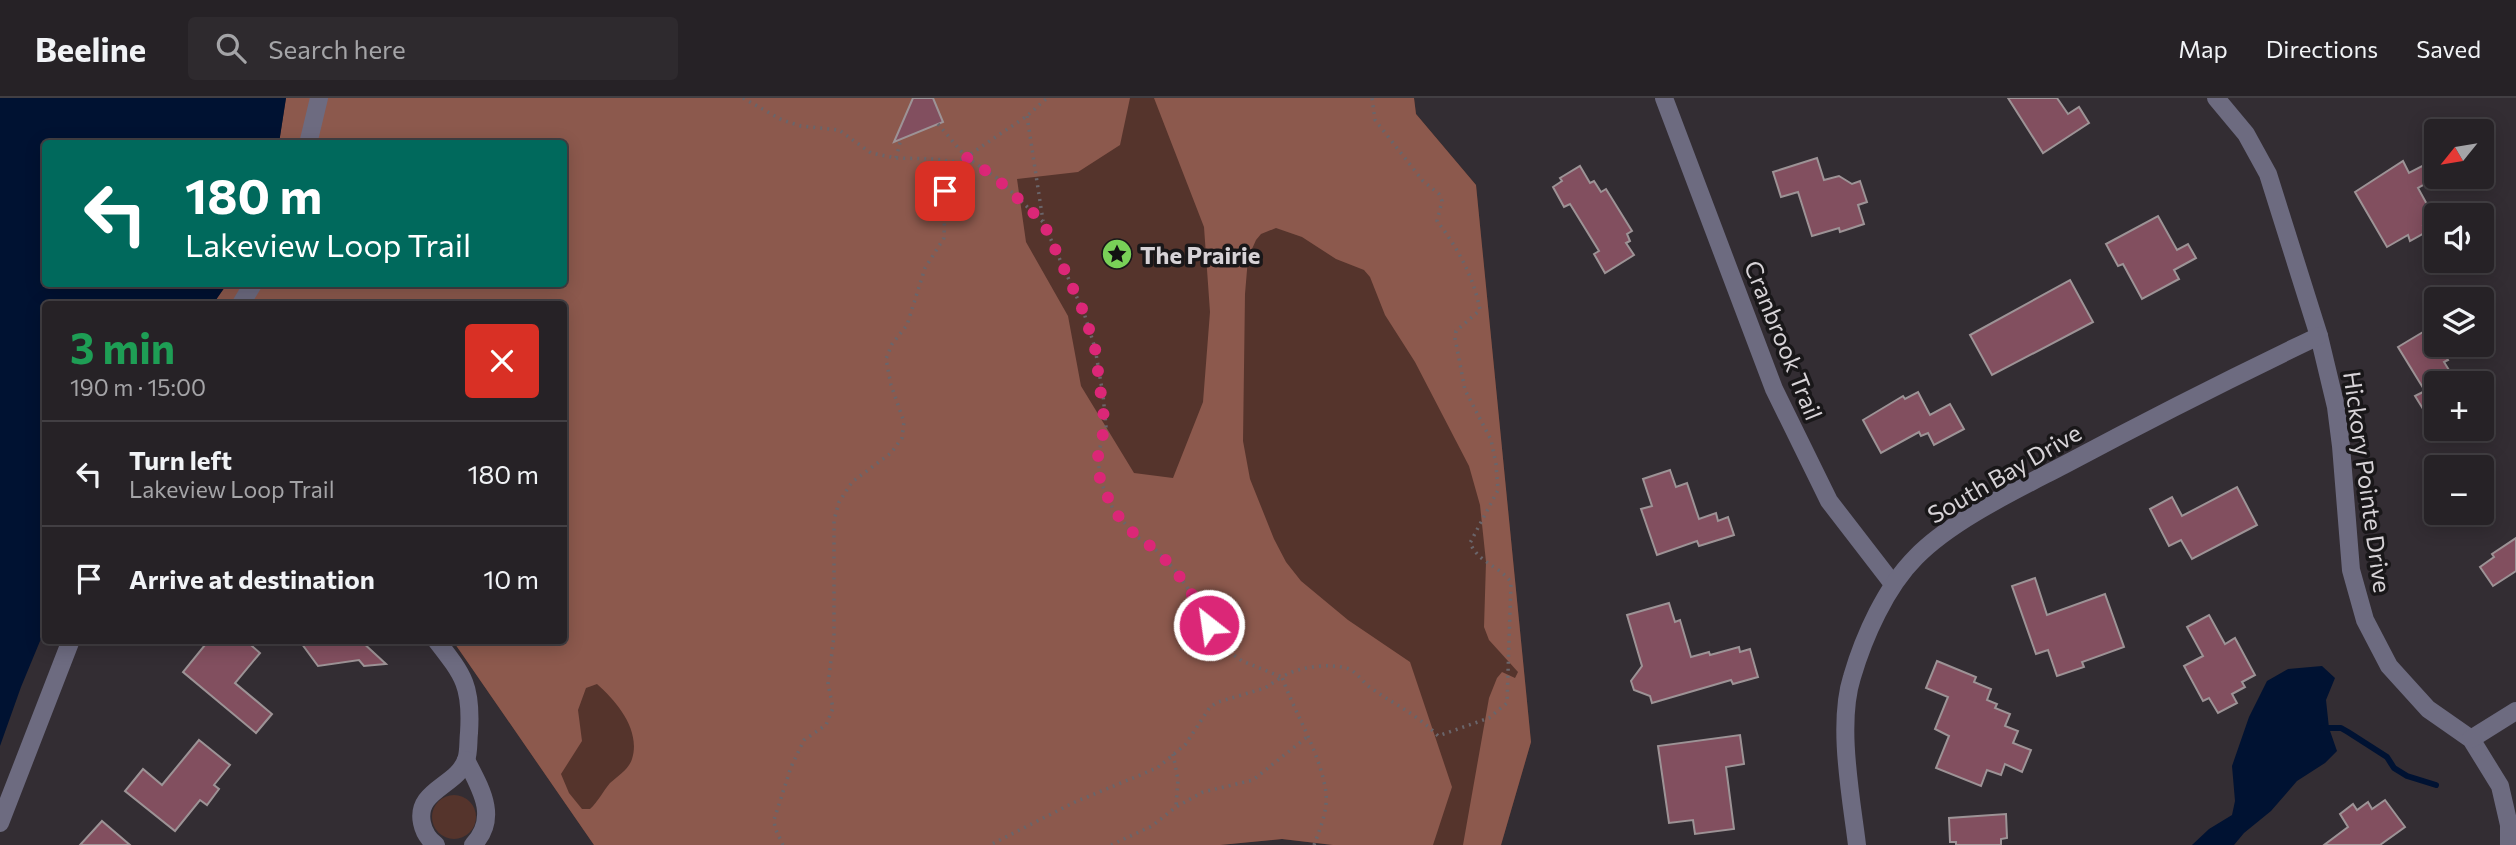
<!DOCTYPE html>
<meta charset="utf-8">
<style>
body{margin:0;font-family:Commissioner,sans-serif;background:#2e2a2e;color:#f1f3f6;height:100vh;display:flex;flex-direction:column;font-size:26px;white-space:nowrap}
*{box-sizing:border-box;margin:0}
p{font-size:23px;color:#a4a4a7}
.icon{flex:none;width:38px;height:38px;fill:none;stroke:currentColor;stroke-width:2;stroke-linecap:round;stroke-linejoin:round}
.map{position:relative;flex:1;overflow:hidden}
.details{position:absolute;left:42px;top:203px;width:525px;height:343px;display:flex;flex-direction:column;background:#262226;border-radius:7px;box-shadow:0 4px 18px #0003,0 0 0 2px #423f43}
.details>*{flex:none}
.top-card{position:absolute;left:42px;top:42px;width:525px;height:147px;border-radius:7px;box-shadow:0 4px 18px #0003,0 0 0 2px #423f43;background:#00695c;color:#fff;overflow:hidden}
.needle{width:46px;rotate:240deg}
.controls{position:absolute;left:2424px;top:21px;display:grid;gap:14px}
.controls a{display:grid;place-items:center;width:70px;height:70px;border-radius:7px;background:#262226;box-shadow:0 4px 18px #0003,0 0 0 2px #423f43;font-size:35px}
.pin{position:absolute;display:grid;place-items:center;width:60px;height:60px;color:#fff;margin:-30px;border-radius:14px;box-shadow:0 4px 10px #0006}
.me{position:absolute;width:77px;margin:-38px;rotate:330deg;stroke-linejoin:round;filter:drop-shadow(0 0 5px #0008)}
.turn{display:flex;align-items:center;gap:24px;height:147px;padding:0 28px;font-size:32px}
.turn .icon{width:91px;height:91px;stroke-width:2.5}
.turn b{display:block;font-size:49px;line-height:60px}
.round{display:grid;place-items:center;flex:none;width:74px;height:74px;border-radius:7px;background:#2e2a2e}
.summary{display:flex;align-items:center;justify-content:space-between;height:119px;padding:0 28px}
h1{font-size:42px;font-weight:700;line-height:52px;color:#1e9e55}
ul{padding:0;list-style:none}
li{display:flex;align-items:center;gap:21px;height:105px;padding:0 28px;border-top:2px solid #423f43}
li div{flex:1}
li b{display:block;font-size:26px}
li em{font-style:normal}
header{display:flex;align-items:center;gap:42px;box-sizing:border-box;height:98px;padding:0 35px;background:#262226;border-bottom:2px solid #423f43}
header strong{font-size:33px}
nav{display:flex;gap:38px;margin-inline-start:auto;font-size:24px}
.search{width:490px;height:63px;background:#2e2a2e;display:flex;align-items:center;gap:18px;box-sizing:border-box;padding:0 24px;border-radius:7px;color:#a4a4a7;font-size:26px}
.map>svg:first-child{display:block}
.green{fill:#55342c}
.forest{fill:#8c594d;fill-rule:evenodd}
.water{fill:#001232}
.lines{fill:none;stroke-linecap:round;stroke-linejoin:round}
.stream{stroke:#001232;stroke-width:6}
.building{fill:#824f5f;stroke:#9d9396;stroke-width:2}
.path{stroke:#6a656a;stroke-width:3.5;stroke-dasharray:2 5;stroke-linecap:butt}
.minor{stroke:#6d6b80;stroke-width:18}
.route{stroke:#db2777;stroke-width:12;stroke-dasharray:0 21.6}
.labels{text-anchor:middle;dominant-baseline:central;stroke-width:7;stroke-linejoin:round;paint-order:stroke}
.poi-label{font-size:24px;font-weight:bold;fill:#d7d3d7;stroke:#191719;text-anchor:start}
.street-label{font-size:24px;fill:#d7d3d7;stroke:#191719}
</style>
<header>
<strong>Beeline</strong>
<div class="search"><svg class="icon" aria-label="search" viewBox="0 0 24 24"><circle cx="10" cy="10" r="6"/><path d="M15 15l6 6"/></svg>Search here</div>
<nav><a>Map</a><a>Directions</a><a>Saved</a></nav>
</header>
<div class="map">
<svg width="2516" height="747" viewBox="0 0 2516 747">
<rect width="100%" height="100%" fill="#332d33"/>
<g class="green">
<path d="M 286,0 L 1414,0 L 1416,16 L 1476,87 L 1531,644 L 1501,747 L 1333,747 L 1282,741 L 1220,747 L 594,747 L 453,543 L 564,542 L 564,206 L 213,206 L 227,186 L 564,186 L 564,46 L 279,45 Z"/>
<circle cx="454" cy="719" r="22"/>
</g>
<path class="forest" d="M 286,0 L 1130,0 L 1120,47 L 1078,74 L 1017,81 L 1026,144 L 1068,218 L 1081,288 L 1134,375 L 1173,380 L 1203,304 L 1210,214 L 1204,129 L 1154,0 L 1414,0 L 1416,16 L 1476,87 L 1531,644 L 1501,747 L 1463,747 L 1489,600 L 1497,580 L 1502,574 L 1515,580 L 1518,574 L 1489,542 L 1484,529 L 1486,464 L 1480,407 L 1469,368 L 1415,264 L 1385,217 L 1370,179 L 1364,172 L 1336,161 L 1302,139 L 1276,130 L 1261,136 L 1256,142 L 1248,160 L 1245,196 L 1243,343 L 1250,381 L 1274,441 L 1286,464 L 1301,483 L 1348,522 L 1410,564 L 1452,689 L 1433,747 L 1333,747 L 1282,741 L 1220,747 L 594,747 L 453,543 L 564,542 L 564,206 L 213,206 L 227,186 L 564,186 L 564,46 L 279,45 ZM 597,586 C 617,604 641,632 632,661 C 629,671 618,678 610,685 C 603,693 598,704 590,711 L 582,711 L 569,695 L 561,676 L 582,643 L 578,612 L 586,590 Z"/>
<g class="water">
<path d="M 0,0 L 286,0 L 279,45 L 46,46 L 46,186 L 227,186 L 213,206 L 46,206 L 45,531 L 21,589 L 0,648 Z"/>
<path d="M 2322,568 L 2335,580 L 2326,602 L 2329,630 L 2337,653 L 2325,665 L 2297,683 L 2271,713 L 2244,735 L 2234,747 L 2192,747 L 2209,731 L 2232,717 L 2235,703 L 2232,668 L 2249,619 L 2267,583 L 2288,571 Z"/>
</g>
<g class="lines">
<path class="stream" d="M 2323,630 L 2341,630 L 2348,634 L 2387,659 L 2394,670 L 2407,678 L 2436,687"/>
</g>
<g class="building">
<path d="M 913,0 L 933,0 L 943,24 L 894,44 Z"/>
<path d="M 2008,0 L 2057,0 L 2068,16 L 2079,9 L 2089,25 L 2043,55 Z"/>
<path d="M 1817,60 L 1824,82 L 1839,78 L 1852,86 L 1860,83 L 1867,104 L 1858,107 L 1864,126 L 1840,134 L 1839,130 L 1812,138 L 1798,94 L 1781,99 L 1773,74 Z"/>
<path d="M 2403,63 L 2409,75 L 2424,67 L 2432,82 L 2418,90 L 2435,121 L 2423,128 L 2426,134 L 2410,143 L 2408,137 L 2387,149 L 2355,94 Z"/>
<path d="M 1580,68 L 1590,85 L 1594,83 L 1601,94 L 1606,91 L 1632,133 L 1627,136 L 1630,143 L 1626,145 L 1634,157 L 1605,175 L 1594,156 L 1599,153 L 1570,106 L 1564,109 L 1553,89 L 1562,83 L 1560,80 Z"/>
<path d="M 2158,118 L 2177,152 L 2188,146 L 2196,160 L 2174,172 L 2179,181 L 2142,201 L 2123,166 L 2118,168 L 2106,146 Z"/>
<path d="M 2070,182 L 2093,224 L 1992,277 L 1970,237 Z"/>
<path d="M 2428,231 L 2448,262 L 2444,264 L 2457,285 L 2436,285 L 2436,332 L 2415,298 L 2425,293 L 2398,249 Z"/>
<path d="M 1918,294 L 1930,317 L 1950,306 L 1964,331 L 1934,347 L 1928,335 L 1921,338 L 1919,334 L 1881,355 L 1863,322 L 1903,298 L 1905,301 Z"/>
<path d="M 1670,372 L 1676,389 L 1687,385 L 1699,421 L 1716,415 L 1718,423 L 1728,419 L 1734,437 L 1699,448 L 1697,443 L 1657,457 L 1641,411 L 1652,408 L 1643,381 Z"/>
<path d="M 2237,389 L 2257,427 L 2192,461 L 2181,442 L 2169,448 L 2150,411 L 2172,399 L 2182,418 Z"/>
<path d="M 2516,440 L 2516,473 L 2493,488 L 2480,469 L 2494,459 L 2492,456 Z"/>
<path d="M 2035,480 L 2047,517 L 2105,496 L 2124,549 L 2082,564 L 2084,569 L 2057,578 L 2048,552 L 2036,556 L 2012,488 Z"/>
<path d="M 1669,505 L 1675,524 L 1680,522 L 1691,559 L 1709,554 L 1710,557 L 1739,549 L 1740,554 L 1750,551 L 1758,579 L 1733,586 L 1731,582 L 1652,605 L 1650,598 L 1634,592 L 1631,583 L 1642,568 L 1627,517 Z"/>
<path d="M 2209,517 L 2225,546 L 2235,540 L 2255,577 L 2242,584 L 2245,589 L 2232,596 L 2237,605 L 2218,615 L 2209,600 L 2203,603 L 2184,568 L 2203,558 L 2187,529 Z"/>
<path d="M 209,542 L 245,542 L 260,555 L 235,585 L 272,616 L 256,635 L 183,574 Z"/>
<path d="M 299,542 L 360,542 L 386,566 L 364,568 L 359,562 L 318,568 Z"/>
<path d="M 1937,563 L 1976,579 L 1974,584 L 1991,591 L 1987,602 L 1997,606 L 1995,610 L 2010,616 L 2005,628 L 2018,633 L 2013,645 L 2031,652 L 2022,674 L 2005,666 L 2001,677 L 1987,672 L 1981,688 L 1936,670 L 1949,638 L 1935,631 L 1948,599 L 1926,590 Z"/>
<path d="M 1740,637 L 1744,666 L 1726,669 L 1734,731 L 1695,736 L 1693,722 L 1669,725 L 1658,648 Z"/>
<path d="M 199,642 L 230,667 L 214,687 L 219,691 L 207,707 L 200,702 L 175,733 L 125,693 L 143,671 L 162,687 Z"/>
<path d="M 2385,702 L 2405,729 L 2380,747 L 2324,747 L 2348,729 L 2340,716 L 2353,706 L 2357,712 L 2368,704 L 2372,711 Z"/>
<path d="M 2006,716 L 2007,740 L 2001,741 L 2001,747 L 1956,747 L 1956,744 L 1950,744 L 1949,720 Z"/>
<path d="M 102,723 L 130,747 L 80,747 Z"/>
</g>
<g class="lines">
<g class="path">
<path d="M 743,0 L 782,22 L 801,28 L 839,32 L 871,55 L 896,60 L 935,61 L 957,64"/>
<path d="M 1027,18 L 1043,123"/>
<path d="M 938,26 L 966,59 L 1027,18 L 1047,0"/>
<path d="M 896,60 L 901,41"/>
<path d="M 1173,656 L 1178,682 L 1176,709"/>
<path d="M 783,747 L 775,730 L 774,722 L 791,669 L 804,642 L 826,627 L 833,610 L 828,586 L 834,538 L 834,422 L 839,404 L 852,384 L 891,355 L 902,340 L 904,324 L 891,287 L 886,261 L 892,246 L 907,227 L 925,170 L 944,140 L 945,93 L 957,64 L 966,59 L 997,80 L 1043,124 L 1084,215 L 1095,250 L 1103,297 L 1106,328 L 1098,356 L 1100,382 L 1114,413 L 1136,438 L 1156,452 L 1175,472 L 1198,505 L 1223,549 L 1242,563 L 1282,579 L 1265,590 L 1218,604 L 1210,609 L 1185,647 L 1157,670 L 1075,704 L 990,747"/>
<path d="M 1111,747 L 1152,728 L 1176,709 L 1203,694 L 1253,682 L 1307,639"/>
<path d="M 1314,747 C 1320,731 1328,712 1326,695 C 1321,656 1295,616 1282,579 C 1298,569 1327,565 1346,570 C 1357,573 1362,584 1371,590 C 1395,607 1417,616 1438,638 L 1489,620 L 1507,605 L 1511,484 C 1498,467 1479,465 1470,445 L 1498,392 L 1496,366 L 1491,342 L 1465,292 L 1455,240 L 1456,233 L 1480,212 C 1474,179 1457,149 1437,123 L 1442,103 L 1439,96 L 1423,83 L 1375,22 L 1372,0"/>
</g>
<g class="minor">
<path d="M 1664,0 L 1774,291 L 1829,403 L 1893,486"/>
<path d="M 2216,0 L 2246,36 L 2268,76 L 2319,238 L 2336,309 L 2341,348 L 2351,472 L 2365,522 L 2389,568 L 2428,611 L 2471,641 L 2500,688 L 2509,727 L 2509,747"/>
<path d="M 308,46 L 319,0"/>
<path d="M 241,206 L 253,186"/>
<path d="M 436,542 C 464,578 472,588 469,635 C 468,643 469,655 466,662 C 457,688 415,692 422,725 C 424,735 428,741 436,747"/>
<path d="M 2471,641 L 2516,613"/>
<path d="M 466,662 C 481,691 499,720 473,747"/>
<path d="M 0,725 L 71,542"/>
<path d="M 1857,747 C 1851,698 1837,626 1852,579 C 1864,538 1886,489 1916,459 C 1952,422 2018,391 2064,367 C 2148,322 2233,279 2319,238"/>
</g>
</g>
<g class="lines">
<path class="route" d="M 945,93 L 957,64 L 966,59 L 996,80 L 1043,124 L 1084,215 L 1095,250 L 1105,328 L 1098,356 L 1100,382 L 1114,413 L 1136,438 L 1156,452 L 1175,472 L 1198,505 L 1209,527"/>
</g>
<defs>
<g id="sight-disc" transform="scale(1.575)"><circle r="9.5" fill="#79d158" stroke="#191719"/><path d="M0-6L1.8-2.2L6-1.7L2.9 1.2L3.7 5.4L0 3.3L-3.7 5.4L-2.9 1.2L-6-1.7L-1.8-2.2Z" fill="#111"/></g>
</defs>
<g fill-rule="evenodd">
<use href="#sight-disc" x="1117" y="156"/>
</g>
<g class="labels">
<g class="poi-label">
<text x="1140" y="156">The Prairie</text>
</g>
<g class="street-label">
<text transform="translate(1784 242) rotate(68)">Cranbrook Trail</text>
<text transform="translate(2004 375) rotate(-30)">South Bay Drive</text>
<text transform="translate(2368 384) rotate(82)">Hickory Pointe Drive</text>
</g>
</g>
</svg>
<div class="controls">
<a><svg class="needle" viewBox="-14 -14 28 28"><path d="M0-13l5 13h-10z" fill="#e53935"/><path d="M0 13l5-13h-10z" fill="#a4a4a7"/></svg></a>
<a><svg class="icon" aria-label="sound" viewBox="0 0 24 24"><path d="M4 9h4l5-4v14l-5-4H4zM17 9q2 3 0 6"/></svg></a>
<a><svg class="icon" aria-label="layers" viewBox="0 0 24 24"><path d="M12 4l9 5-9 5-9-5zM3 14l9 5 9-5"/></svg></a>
<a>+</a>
<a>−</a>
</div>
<div class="pin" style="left:945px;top:93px;background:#d93025"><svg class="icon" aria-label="arrive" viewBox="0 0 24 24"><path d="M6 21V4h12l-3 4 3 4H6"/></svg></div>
<svg class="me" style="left:1209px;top:527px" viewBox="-20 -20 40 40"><circle r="17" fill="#db2777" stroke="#fff" stroke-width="3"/><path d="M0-11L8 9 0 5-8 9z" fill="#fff"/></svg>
<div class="top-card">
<div class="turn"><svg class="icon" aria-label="left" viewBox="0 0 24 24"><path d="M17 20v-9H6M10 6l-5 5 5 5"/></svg><div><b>180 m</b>Lakeview Loop Trail</div></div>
</div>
<section class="details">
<div class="summary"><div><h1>3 min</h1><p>190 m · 15:00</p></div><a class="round" style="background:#d93025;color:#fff"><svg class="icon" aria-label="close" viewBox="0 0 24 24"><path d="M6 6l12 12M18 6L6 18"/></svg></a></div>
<ul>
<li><svg class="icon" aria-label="left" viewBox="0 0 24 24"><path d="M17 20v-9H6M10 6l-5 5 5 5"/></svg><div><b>Turn left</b><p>Lakeview Loop Trail</p></div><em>180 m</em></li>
<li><svg class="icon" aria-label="arrive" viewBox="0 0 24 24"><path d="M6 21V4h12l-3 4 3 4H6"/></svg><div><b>Arrive at destination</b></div><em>10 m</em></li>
</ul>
</section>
</div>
